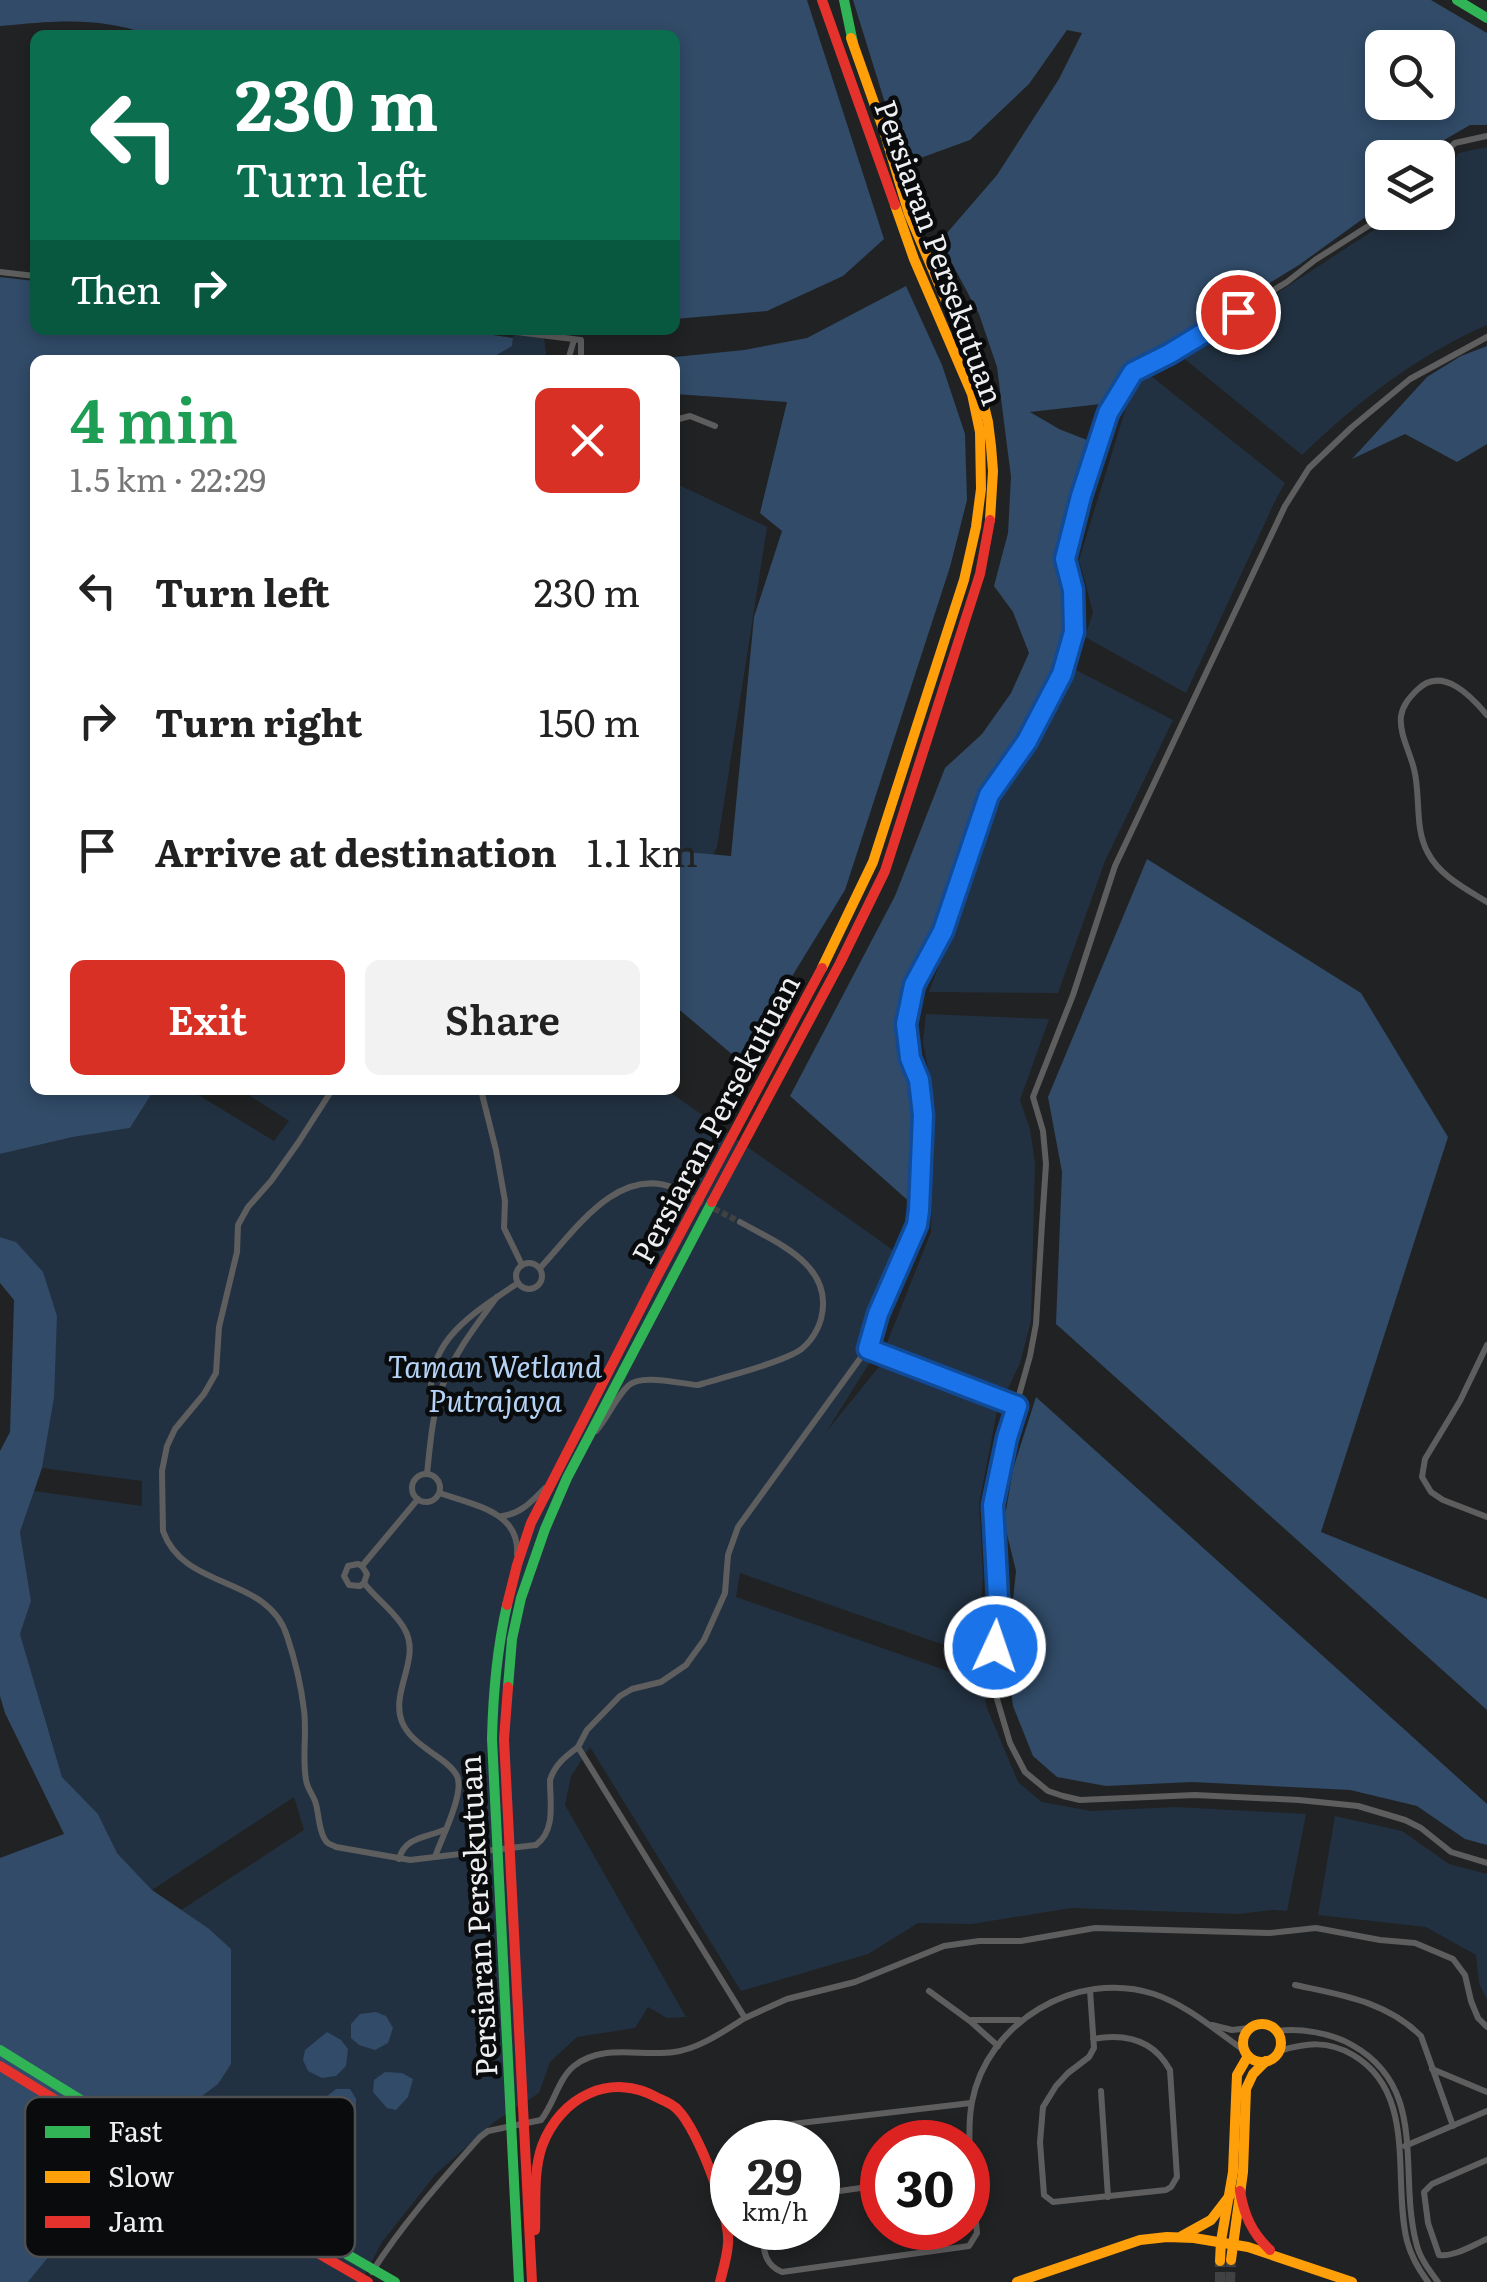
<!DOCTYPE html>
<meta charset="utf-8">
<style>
body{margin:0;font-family:Literata,serif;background:#f2f2f2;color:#222;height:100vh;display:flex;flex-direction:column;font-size:38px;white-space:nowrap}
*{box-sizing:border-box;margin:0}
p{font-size:32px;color:#767676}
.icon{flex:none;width:55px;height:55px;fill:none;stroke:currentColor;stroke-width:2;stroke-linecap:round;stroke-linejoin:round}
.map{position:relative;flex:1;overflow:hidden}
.sheet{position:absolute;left:30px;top:355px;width:650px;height:740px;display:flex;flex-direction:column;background:#fff;border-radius:15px;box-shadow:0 5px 15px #0003}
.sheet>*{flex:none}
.top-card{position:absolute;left:30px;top:30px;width:650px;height:305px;border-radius:15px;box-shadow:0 5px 15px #0003;background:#0b6e4f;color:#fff;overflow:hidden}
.tools{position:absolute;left:1365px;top:30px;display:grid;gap:20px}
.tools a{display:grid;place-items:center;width:90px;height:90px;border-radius:15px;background:#fff;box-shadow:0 5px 15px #0003;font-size:50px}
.speed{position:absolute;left:710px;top:2120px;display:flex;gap:20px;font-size:50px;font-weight:700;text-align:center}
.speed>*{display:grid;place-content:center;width:130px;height:130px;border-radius:50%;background:#fff;box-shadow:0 5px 15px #0003;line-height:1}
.speed small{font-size:25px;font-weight:400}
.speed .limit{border:15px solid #d22;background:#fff;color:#111}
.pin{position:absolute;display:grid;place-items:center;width:85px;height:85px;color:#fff;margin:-42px;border:5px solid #fff;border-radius:50%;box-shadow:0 2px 10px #0007}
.me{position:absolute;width:110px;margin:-55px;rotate:3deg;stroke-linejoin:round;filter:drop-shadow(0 0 8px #0008)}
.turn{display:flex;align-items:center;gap:35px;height:210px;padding:0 40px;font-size:45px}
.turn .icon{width:130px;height:130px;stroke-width:2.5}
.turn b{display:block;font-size:70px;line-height:85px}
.then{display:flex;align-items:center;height:95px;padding:0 40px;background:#0003;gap:20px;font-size:38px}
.round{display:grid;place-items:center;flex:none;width:105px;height:105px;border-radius:15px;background:#f2f2f2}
.headline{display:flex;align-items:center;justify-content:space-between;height:170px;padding:0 40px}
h1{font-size:60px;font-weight:600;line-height:75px;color:#1e9e55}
.cta{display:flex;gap:20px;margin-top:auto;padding:20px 40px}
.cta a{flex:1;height:115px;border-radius:15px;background:#d93025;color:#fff;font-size:40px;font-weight:600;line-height:115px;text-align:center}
.cta a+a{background:#f2f2f2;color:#222}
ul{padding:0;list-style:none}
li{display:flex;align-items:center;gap:30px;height:130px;padding:0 40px}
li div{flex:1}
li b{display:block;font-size:38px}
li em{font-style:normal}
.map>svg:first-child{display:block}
.green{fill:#223141}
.forest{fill:#314b68;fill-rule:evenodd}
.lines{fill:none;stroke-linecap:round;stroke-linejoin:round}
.street-tunnel{stroke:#404142;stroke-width:6;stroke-dasharray:6 3;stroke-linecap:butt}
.secondary-tunnel{stroke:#404142;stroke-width:10;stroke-dasharray:10 5;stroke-linecap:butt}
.street{stroke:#5e5e5f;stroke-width:6}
.fast{stroke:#30b455;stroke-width:10}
.slow{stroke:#ff9f0a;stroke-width:10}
.jam{stroke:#e5322d;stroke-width:10}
.route-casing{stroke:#114b97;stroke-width:25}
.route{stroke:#1a73e8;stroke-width:18}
.labels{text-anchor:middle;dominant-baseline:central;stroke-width:9;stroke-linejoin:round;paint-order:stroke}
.street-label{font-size:30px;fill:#eeeff1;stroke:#0a0b0c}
.park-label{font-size:30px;font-style:italic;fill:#b5d3f6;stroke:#0a0b0c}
.key{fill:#0a0b0c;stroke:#4e4f51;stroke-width:2.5}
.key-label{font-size:28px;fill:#eeeff1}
</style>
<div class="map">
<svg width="1487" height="2282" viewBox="0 0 1487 2282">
<rect width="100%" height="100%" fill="#212223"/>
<g class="green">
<path d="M 1487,147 L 1487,325 C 1416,356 1357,402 1302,455 L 1181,356 L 1380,226 L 1396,213 L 1438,212 L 1438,177 L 1459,153 Z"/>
<path d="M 514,330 L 543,330 L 547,360 L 461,360 L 495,356 L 512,346 Z"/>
<path d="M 1151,376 L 1285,483 L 1276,499 L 1186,693 L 1085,637 L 1093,612 L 1079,560 L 1132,388 Z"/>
<path d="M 675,483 L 767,527 L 717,847 L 675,937 Z"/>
<path d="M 1076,670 L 1173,720 L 1105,861 L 1058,993 L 929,992 L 1001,799 Z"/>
<path d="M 926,1014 L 1049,1019 L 1020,1100 L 1030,1129 L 1035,1164 L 1031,1321 L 1020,1363 L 1005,1395 L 885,1348 L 931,1232 L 935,1107 L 923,1042 Z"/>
<path d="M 154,1090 L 190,1090 L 274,1141 L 289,1121 L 241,1090 L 667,1090 L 910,1262 L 872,1359 L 826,1432 L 883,1362 L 998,1406 L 979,1504 L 983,1574 L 978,1657 L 740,1573 L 736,1597 L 982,1683 L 987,1708 L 1018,1782 L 1042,1802 L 1091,1811 L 1176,1807 L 1306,1814 L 1287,1911 L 1273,1910 L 1239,1914 L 1071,1908 L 972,1924 L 918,1923 L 868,1954 L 741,1991 L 590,1747 L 571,1776 L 565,1805 L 686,2017 L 667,2018 L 648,2007 L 635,2028 L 577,2037 L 550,2062 L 539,2093 L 494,2122 L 435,2175 L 382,2242 L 361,2282 L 28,2282 L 85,2212 L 137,2180 L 180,2113 L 218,2084 L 208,1928 L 181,1910 L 304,1830 L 294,1797 L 152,1890 L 117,1853 L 98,1814 L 62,1777 L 20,1634 L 31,1601 L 20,1532 L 34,1491 L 142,1506 L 142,1481 L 42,1468 L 54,1398 L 16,1242 L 0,1237 L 0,1154 L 73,1137 L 130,1128 Z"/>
<path d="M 1335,1816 L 1402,1831 L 1449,1864 L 1487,1874 L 1487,2000 L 1479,1983 L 1476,1955 L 1426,1927 L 1318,1915 Z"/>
</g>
<g class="forest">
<path d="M 0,0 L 807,0 L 884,239 L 843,276 L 767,311 L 675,319 L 675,35 L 150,35 C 98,16 54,21 0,26 Z"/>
<path d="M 853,0 L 1431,0 L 1487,33 L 1487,125 L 1470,125 L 1427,150 L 1422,157 L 1382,158 L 1382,205 L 1299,265 L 1124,372 L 1101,404 L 1030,412 L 1059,429 L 1092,442 L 1057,555 L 1066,636 L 1052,677 L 980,801 L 901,1009 L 904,1066 L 913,1091 L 912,1204 L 790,1096 L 895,896 L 945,768 L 982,734 L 1011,693 L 1029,653 L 1013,612 L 994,586 L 1008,533 L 1011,477 L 997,367 L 979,314 L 940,241 L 997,175 L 1059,79 L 1082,33 L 1067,30 L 1029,84 L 970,140 L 904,164 ZM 1382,48 L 1438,48 L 1438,102 L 1382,102 Z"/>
<path d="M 0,277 L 35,281 L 35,330 L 458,330 L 513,338 L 512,346 L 495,356 L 461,360 L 35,360 L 35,1090 L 154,1090 L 130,1128 L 73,1137 L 0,1154 Z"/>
<path d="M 906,286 L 942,365 L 965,434 L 967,500 L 950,567 L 845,890 L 740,1061 L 675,1006 L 675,851 L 731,856 L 754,617 L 782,531 L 760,513 L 787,402 L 675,394 L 675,360 L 602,360 L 603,355 L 675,357 L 744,350 L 807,338 Z"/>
<path d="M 1487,346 L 1487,444 L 1457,462 L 1405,434 L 1352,459 L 1427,377 L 1461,356 Z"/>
<path d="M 1147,859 L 1361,993 L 1448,1137 L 1321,1532 L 1487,1599 L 1487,1710 L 1056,1324 L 1062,1172 L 1048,1097 Z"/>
<path d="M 0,1237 L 16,1242 L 43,1272 L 57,1316 L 54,1398 L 42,1468 L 20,1532 L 31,1601 L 20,1634 L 62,1777 L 98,1814 L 117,1853 L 152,1890 L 208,1928 L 231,1949 L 231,2064 L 218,2084 L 180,2113 L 137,2180 L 85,2212 L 28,2282 L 0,2282 L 0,1858 L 64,1834 L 5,1713 L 0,1696 L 0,1451 L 10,1432 L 14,1300 L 0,1283 Z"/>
<path d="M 1036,1397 L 1487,1804 L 1487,1845 L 1465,1839 L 1417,1806 L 1350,1790 L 1192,1782 L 1106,1786 L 1057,1777 L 1033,1756 L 1013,1706 L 1007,1658 L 1016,1571 L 1004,1522 L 1013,1469 Z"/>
<path d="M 376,2012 L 386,2016 L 393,2028 L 388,2043 L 375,2050 L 359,2045 L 351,2038 L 351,2024 L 360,2014 Z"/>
<path d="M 327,2032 L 341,2040 L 348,2049 L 346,2066 L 336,2076 L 322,2078 L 308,2071 L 303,2060 L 305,2050 Z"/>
<path d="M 385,2072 L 402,2073 L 413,2079 L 408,2097 L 396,2110 L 387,2108 L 373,2092 L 374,2080 Z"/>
<path d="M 336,2089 L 350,2089 L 356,2099 L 356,2115 L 345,2123 L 329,2121 L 321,2110 L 326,2097 Z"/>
</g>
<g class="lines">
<path class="street-tunnel" d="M 674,1188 L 740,1222"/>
<g class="secondary-tunnel">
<path d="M 1220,2282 L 1220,2261"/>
<path d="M 1230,2282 L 1231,2260"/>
</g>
<g class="street">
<path d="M 1438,159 L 1455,143 L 1487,136"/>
<path d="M 0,272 L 35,276"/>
<path d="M 499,330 L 581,340 L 581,360"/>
<path d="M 1487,337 L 1410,379 L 1352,427 L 1309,468 L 1285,506 L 1115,866 L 1073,995 L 1033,1097 L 1043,1131 L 1046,1164 L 1042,1224 L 1036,1324 L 1030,1356 L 1007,1438 L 993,1505 L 998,1598 L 994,1668 L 997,1699 L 1010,1743 L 1025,1772 L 1048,1791 L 1063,1796 L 1080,1800 L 1195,1795 L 1299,1800 L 1358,1806 L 1405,1820 L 1421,1828 L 1451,1852 L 1487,1863"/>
<path d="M 568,360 L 574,340"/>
<path d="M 675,420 L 690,416 L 715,426"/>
<path d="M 1487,715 C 1471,696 1442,665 1417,690 C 1409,698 1403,705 1401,716 C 1399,734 1410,752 1414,769 C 1421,796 1414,828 1428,853 C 1440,876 1466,889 1487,902"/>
<path d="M 332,1090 L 298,1143 L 271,1181 L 248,1207 L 238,1225 L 237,1252 L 219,1327 L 216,1373 L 204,1394 L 175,1429 L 167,1446 L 162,1471 L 163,1531 C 184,1591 268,1575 287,1636 C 295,1660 301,1685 304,1710 C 307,1733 302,1757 306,1780 C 307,1788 312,1793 315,1801 C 319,1812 318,1827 324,1838 C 327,1844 330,1844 336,1847 L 410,1860 L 536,1845 C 556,1830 550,1803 550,1780 C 555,1764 566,1756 578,1747 L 745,2018 C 724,2031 699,2049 674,2052 C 641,2057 603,2043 574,2066 C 558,2079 554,2104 541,2120 L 488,2131 L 480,2137 C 441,2181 403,2223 372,2272"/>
<path d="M 481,1090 L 496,1150 L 505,1201 L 504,1228 L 522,1265"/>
<circle cx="529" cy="1276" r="13"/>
<path d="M 540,1268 C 574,1232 617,1165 674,1188"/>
<path d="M 1487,1345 L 1460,1401 L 1425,1459 L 1422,1477 L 1431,1492 L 1443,1500 L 1487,1517"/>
<path d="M 867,1349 L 1017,1406"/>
<path d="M 433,1411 C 420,1344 469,1316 518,1283"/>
<path d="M 596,1431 C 608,1418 615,1398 628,1386 C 641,1373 680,1384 698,1385 L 705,1383 C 734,1374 766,1367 793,1354 C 807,1348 817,1333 821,1319 C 835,1265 777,1243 740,1222"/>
<path d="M 427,1474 C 430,1446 432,1417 441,1390 C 452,1356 476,1325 497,1297"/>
<circle cx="426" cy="1488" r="14"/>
<path d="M 440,1493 C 472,1505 520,1511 517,1554"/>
<path d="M 502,1516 C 521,1514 532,1501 545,1488"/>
<path d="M 362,1566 L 367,1574 L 364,1583 L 360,1586 L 349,1585 L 344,1576 L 348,1566 L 358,1564 L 362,1566 L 418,1499"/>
<path d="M 364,1583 C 376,1599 396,1612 405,1630 C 421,1659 390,1692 402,1722 C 407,1734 417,1742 428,1750 C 437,1757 452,1765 457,1776 C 465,1793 441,1839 435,1857"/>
<path d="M 578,1747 L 587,1730 L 620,1696 L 632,1689 L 661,1682 L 686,1665 L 704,1640 L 725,1593 L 728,1555 L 738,1527 L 867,1349 L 879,1314 L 917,1225 L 919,1210 L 923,1115 L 919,1080 L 909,1059 L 907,1024 L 915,985 L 943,931 L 989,795 L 1027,741 L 1062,674 L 1074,633 L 1073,590 L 1065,559 L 1090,466 L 1108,413 L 1133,372 L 1169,354 L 1287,282 L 1315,260 L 1373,223 L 1386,212"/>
<path d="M 399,1859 C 405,1837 425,1838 444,1830"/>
<path d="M 1295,1985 C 1341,1995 1386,2001 1421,2036 L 1453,2126"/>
<path d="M 1090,1990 L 1094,2048 L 1089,2057 L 1068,2073 L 1056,2086 L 1043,2107 L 1040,2142 L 1044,2195 L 1053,2202 L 1166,2190 L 1171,2187 L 1177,2177 L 1170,2070 C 1153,2039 1125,2033 1093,2039"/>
<path d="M 929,1991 L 970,2021 L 998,2046"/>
<path d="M 745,2018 L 787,1999 L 855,1982 L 944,1946 L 979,1941 L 1021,1941 L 1095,1928 L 1269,1933 L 1316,1928 L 1380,1940 L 1415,1943 L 1453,1959 L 1465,1975 L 1471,2001 L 1478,2018 L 1487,2027"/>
<path d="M 971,2020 L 1019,2020"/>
<path d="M 1212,2025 L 1232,2030 L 1250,2028"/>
<path d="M 1277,2031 C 1301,2028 1331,2033 1352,2045 C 1429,2088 1398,2171 1416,2242 C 1419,2257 1429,2270 1438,2282"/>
<path d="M 1279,2051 C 1306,2043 1328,2040 1353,2055 C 1418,2093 1392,2180 1407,2241 C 1411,2256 1419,2270 1428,2282"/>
<path d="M 1432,2069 L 1487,2092"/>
<path d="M 1101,2091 L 1108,2197"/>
<path d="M 750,2142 L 752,2132 L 758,2128 L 971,2103"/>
<path d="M 1405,2146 L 1487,2111"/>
<path d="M 1487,2160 L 1432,2184 L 1424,2192 L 1428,2223 L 1439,2255 C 1455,2257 1473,2245 1487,2239"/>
<path d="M 818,2194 L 882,2185"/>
<path d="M 761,2228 C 764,2246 762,2264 782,2272 L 969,2246 L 977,2233 C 974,2196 965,2137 972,2102 C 987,2022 1076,1969 1154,1994 C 1187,2005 1216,2031 1245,2051"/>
</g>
<g class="fast">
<path d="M 844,0 L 853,43"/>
<path d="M 1457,0 L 1487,18"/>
<path d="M 507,1605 C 497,1649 493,1694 492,1739 L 519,2282"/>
<path d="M 508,1687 L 512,1639 L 521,1598 L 545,1529 L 567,1478 L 712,1202"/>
<path d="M 0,2050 L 110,2118 L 395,2282"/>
</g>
<g class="slow">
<path d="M 851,38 L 885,134 L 909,214 L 975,369 L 988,422 L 991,446 L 993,471 L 990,520"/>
<path d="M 822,968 L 873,862 L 964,580 L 976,527 L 981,489 L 980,432 L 972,394 L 914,259 L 895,205"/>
<circle cx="1262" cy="2043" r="19"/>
<path d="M 1182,2236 L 1211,2220 L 1231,2194"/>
<path d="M 1231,2260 L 1243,2172 L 1246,2089 L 1253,2074 L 1266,2061"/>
<path d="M 1220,2261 L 1221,2241 L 1233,2172 L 1237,2075 L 1248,2056"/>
<path d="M 1017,2282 L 1140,2240 L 1167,2237 L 1194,2238 L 1248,2247 L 1352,2282"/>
</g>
<g class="jam">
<path d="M 822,0 L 895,205"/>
<path d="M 712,1202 L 840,963 L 885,871 L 980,574 L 990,520"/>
<path d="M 507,1605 L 517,1565 L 531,1523 L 658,1275 L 822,968"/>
<path d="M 508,1687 L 504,1739 L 532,2282"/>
<path d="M 0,2066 L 103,2129 L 368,2282"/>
<path d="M 1240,2191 C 1244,2215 1252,2233 1270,2250"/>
<path d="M 535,2230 C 536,2203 533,2172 542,2146 C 560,2097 611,2071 658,2098 C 665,2101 673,2104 678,2110 C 698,2130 731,2217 728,2244 C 727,2257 723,2270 720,2282"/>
</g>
</g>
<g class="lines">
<g class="route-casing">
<path id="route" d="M 995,1647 L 998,1598 L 993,1505 L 1007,1438 L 1017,1406 L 868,1349 L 878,1314 L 917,1225 L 919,1210 L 923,1115 L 919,1080 L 910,1058 L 906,1024 L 914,985 L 943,931 L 989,795 L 1027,741 L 1062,674 L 1074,632 L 1073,590 L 1065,559 L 1081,496 L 1108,413 L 1133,372 L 1169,354 L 1238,312"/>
</g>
<use href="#route" class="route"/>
</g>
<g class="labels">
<g class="street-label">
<text transform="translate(941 252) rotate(70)">Persiaran Persekutuan</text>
<text transform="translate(714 1118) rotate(-62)">Persiaran Persekutuan</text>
<text transform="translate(476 1916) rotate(-93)">Persiaran Persekutuan</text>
</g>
<g class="park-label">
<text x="495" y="1365">Taman Wetland<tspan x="495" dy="34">Putrajaya</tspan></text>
</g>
</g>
<rect x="25" y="2097" width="330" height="160" rx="15" class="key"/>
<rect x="45" y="2126" width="45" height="12" fill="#30b455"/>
<rect x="45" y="2171" width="45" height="12" fill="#ff9f0a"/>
<rect x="45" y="2216" width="45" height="12" fill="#e5322d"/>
<g class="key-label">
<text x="108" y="2142">Fast</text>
<text x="108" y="2187">Slow</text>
<text x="108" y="2232">Jam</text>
</g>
</svg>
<div class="tools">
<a><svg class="icon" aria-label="search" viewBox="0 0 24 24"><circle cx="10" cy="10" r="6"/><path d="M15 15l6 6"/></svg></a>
<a><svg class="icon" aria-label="layers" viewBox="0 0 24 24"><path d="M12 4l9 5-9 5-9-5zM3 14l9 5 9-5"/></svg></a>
</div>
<div class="speed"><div>29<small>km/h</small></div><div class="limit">30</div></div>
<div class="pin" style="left:1238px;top:312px;background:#d93025"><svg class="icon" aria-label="arrive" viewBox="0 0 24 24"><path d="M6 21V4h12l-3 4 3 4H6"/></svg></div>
<svg class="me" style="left:995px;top:1647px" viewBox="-20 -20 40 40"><circle r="17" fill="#1a73e8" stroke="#fff" stroke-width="3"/><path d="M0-11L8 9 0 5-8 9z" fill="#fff"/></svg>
<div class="top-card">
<div class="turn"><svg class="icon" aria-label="left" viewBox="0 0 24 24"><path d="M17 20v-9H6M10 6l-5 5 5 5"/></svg><div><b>230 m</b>Turn left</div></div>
<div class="then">Then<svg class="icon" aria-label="right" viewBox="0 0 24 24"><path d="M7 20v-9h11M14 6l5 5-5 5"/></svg></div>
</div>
<section class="sheet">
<div class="headline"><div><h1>4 min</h1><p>1.5 km · 22:29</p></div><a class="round" style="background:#d93025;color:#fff"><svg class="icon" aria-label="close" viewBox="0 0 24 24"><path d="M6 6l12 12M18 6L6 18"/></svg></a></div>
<ul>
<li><svg class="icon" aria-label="left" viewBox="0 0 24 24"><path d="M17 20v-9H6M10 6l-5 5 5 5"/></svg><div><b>Turn left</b></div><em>230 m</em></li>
<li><svg class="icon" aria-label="right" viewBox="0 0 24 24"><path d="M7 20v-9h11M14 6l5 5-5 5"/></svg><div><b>Turn right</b></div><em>150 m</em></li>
<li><svg class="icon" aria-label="arrive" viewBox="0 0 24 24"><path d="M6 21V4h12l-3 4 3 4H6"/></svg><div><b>Arrive at destination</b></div><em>1.1 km</em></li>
</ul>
<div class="cta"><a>Exit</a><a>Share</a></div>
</section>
</div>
